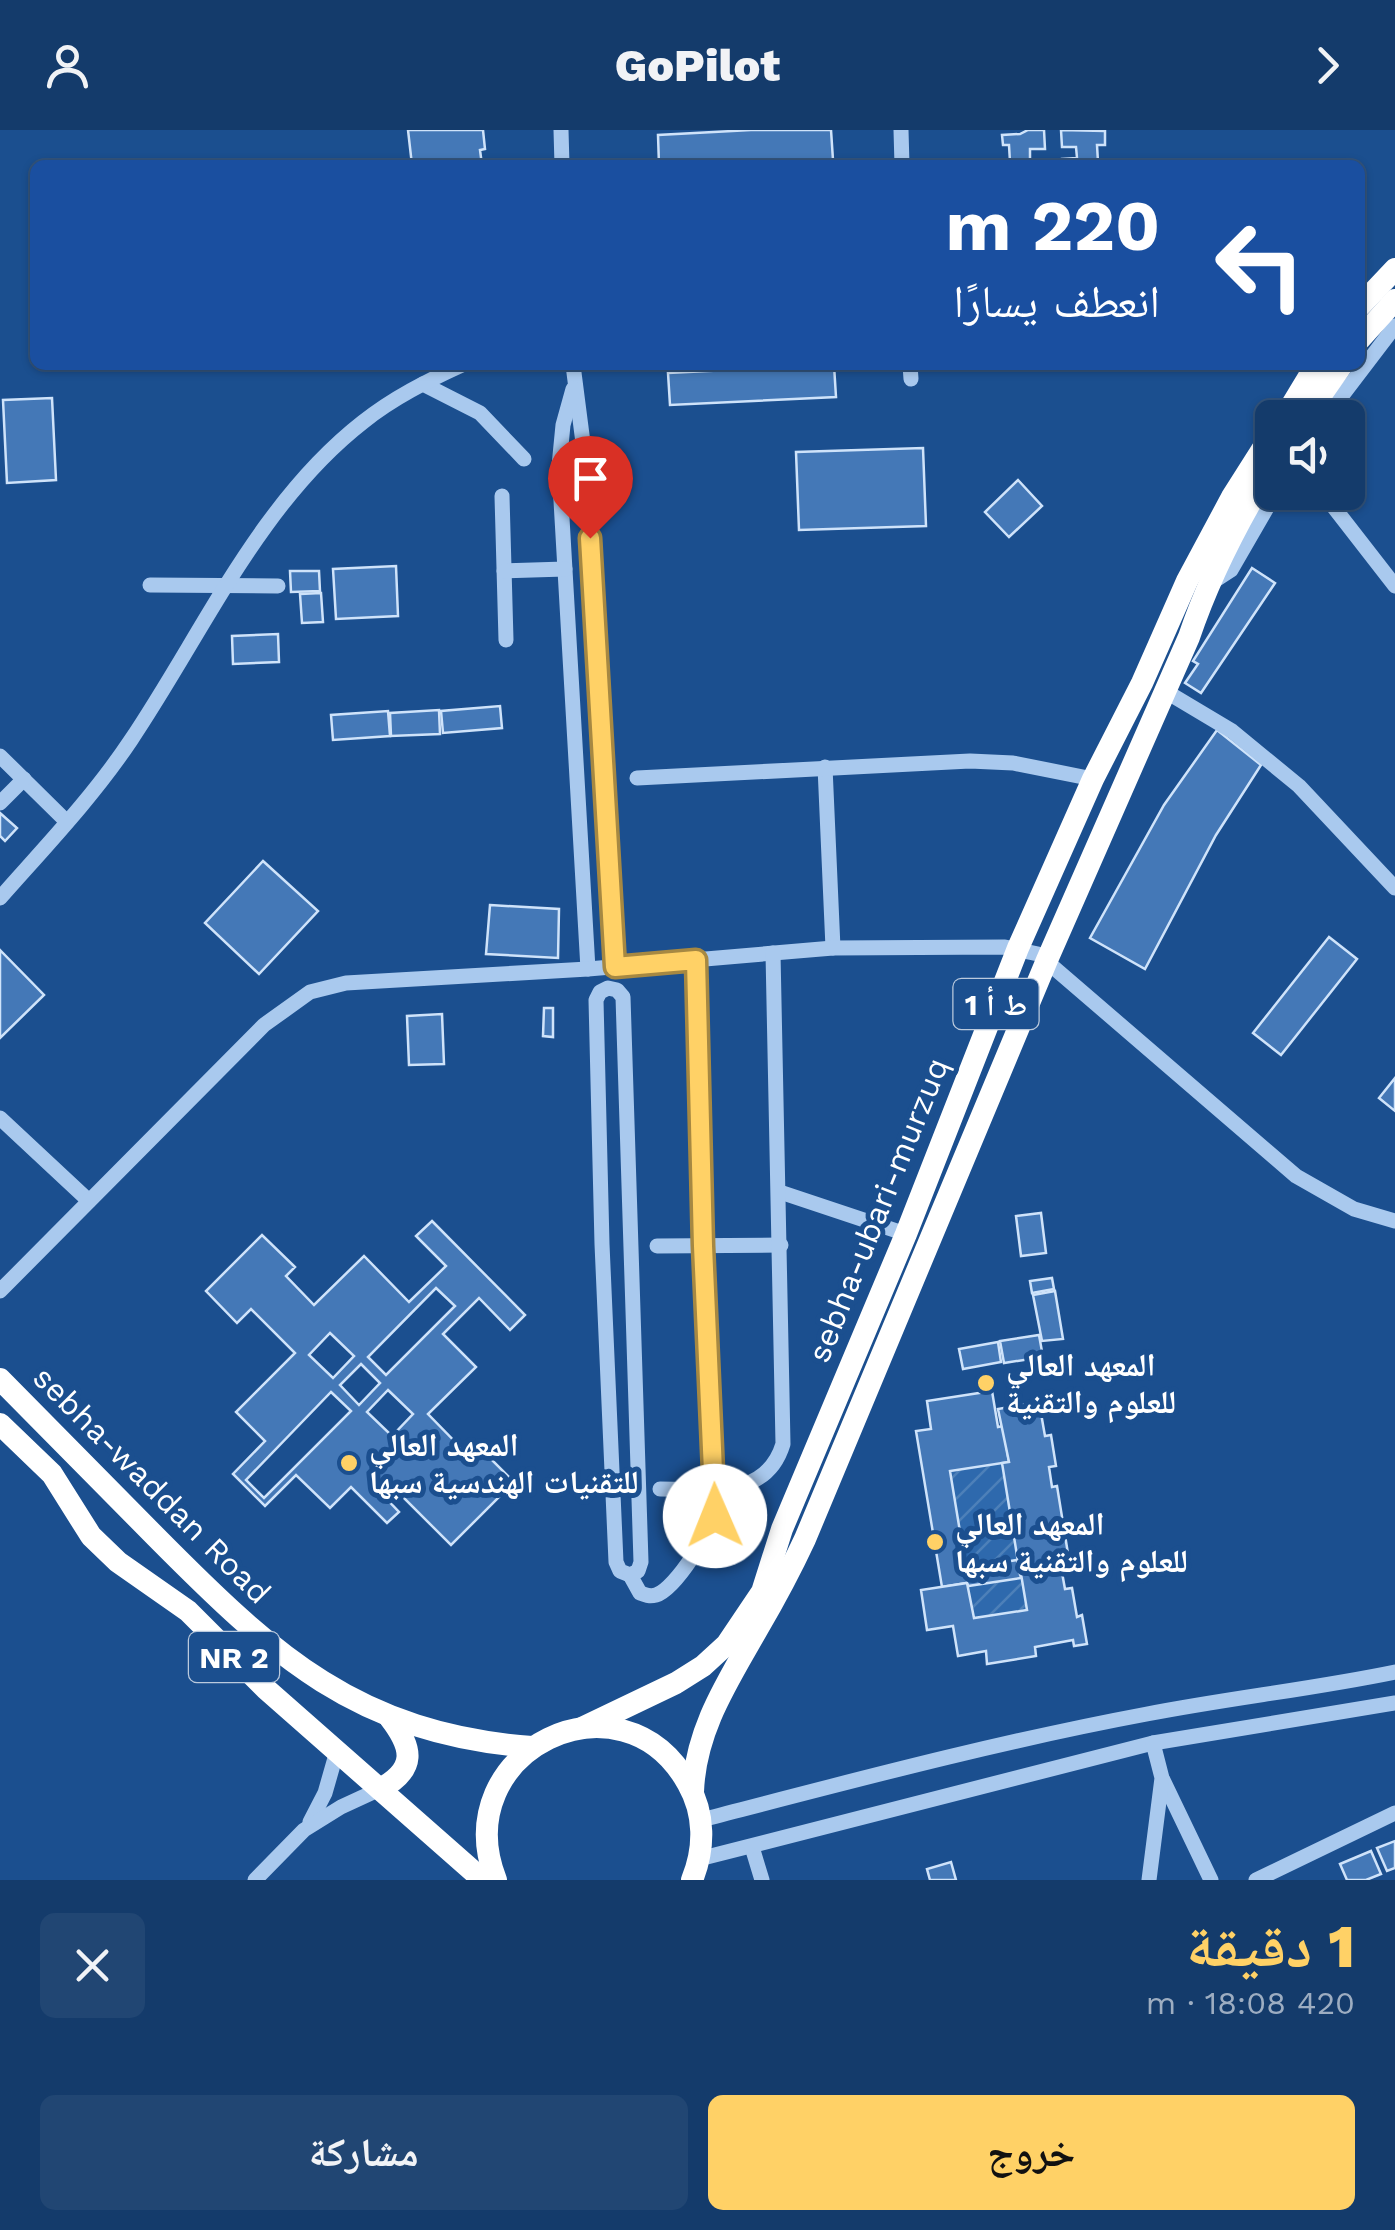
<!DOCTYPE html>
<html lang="ar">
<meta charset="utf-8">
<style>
body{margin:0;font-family:"Work Sans","Noto Naskh Arabic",sans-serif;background:#214673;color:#f1f3f6;direction:rtl;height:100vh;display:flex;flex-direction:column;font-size:38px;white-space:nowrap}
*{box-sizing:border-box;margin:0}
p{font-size:32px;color:#9dadc1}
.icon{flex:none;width:55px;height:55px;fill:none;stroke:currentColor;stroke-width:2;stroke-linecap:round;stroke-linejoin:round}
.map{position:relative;height:1750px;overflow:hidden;direction:ltr}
.drawer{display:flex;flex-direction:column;background:#143b6b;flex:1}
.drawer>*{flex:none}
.top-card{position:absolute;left:30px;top:30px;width:1335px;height:210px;border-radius:15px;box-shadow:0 2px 8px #0004,0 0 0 2px #33557e;direction:rtl;background:#1a4fa0;color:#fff;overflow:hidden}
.buttons{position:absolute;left:1255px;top:270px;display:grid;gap:20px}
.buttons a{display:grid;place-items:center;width:110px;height:110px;border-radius:15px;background:#143b6b;box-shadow:0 2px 8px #0004,0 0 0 2px #33557e;font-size:50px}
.pin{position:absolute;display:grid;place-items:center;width:85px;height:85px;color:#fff;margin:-102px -42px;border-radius:50% 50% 50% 0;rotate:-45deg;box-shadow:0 0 10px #0007}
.pin .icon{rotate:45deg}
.me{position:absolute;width:110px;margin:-55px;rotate:359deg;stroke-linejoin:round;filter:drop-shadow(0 0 8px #0008)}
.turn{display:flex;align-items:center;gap:35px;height:210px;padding:0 40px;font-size:45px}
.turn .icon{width:130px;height:130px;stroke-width:2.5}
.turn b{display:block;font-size:70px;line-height:85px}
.round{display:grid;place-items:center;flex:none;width:105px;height:105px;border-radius:15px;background:#214673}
.overview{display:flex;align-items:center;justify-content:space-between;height:170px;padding:0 40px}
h1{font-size:60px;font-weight:800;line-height:75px;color:#ffd166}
.action{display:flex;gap:20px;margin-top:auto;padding:20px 40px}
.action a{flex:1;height:115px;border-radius:15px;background:#ffd166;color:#111;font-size:40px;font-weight:800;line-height:115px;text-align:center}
.action a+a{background:#214673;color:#f1f3f6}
header{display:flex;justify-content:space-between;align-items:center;height:130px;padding:0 40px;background:#143b6b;font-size:45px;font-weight:800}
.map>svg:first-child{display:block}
.garden{fill:url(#garden-furrows)}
.building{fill:#4478b7;stroke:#cfe3fa;stroke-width:2.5;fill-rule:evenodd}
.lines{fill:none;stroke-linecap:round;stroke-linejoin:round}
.minor{stroke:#a9c9ee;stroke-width:15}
.highway{stroke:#fff;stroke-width:22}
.route-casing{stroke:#a68842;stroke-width:25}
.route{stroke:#ffd166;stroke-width:18}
.poi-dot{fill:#ffd166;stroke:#1b4f8f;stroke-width:4}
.labels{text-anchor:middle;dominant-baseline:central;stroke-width:10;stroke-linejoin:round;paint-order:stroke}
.shield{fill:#1b4f8f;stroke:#bbcadd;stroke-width:2.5}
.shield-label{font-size:30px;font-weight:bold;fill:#fff}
.street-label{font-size:32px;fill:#fff;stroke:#1b4f8f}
.poi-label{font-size:32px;font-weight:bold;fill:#fff;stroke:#1b4f8f;text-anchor:start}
</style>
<header><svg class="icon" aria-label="forward" viewBox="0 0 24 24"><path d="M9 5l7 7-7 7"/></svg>GoPilot<svg class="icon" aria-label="person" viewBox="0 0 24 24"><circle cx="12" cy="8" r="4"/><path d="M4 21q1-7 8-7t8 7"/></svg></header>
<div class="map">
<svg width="1395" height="1750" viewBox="0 0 1395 1750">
<defs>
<pattern id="garden-furrows" width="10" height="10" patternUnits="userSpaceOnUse" patternTransform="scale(2.5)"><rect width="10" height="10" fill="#2e69ad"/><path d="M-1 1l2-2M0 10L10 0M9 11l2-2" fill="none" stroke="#4d80b9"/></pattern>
</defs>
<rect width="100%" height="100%" fill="#1b4f8f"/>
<g class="garden">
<path d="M 1002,1333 L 1017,1430 L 966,1438 L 950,1341 Z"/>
<path d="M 1021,1448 L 1027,1480 L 974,1488 L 968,1456 Z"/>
</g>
<g class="building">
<path d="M 408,0 L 483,0 L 485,19 L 480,20 L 482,35 L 412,35 Z"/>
<path d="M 751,0 L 831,0 L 833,30 L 750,35 L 659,35 L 658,5 Z"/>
<path d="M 1028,0 L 1044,0 L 1045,19 L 1030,19 L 1030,31 L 1045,30 L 1045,35 L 1001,35 L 1001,32 L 1010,32 L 1009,15 L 1003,15 L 1002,5 L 1020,4 Z"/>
<path d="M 1061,0 L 1105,1 L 1105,15 L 1097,15 L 1098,32 L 1104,32 L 1104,35 L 1062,35 L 1062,29 L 1077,28 L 1076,17 L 1062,17 Z"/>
<path d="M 834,235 L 836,267 L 670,275 L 668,243 Z"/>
<path d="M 52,268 L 56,350 L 7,353 L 3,270 Z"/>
<path d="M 923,318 L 926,396 L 799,400 L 796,322 Z"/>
<path d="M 1018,350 L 1042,376 L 1009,407 L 985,382 Z"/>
<path d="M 396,436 L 398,486 L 336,489 L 333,439 Z"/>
<path d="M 1252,438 L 1275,453 L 1201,563 L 1185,553 L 1198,534 L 1193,531 Z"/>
<path d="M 290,441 L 319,441 L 320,461 L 291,462 Z"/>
<path d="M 321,463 L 323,492 L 302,493 L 300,464 Z"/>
<path d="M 278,504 L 279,532 L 233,534 L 232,506 Z"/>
<path d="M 500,576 L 502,598 L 443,603 L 441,581 Z"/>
<path d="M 439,580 L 440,604 L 391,606 L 390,583 Z"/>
<path d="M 388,581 L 390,606 L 333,610 L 331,585 Z"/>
<path d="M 1217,600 L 1261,635 L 1216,705 L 1145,839 L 1090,808 L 1164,675 Z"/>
<path d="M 0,683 L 17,698 L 5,711 L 0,706 Z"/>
<path d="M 263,731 L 318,781 L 259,844 L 205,793 Z"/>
<path d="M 490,775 L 559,779 L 558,828 L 486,824 Z"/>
<path d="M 1329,807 L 1357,829 L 1281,925 L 1253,903 Z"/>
<path d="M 0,820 L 44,865 L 0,908 Z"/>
<path d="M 544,878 L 553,878 L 553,907 L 543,906 Z"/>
<path d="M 442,884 L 444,934 L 409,935 L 407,886 Z"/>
<path d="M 1395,948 L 1395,981 L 1379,968 Z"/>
<path d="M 1041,1083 L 1046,1123 L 1021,1126 L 1016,1086 Z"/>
<path d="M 432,1091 L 525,1185 L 510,1200 L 479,1168 L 443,1204 L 476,1237 L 428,1284 L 468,1325 L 477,1315 L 514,1352 L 451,1415 L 390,1354 L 381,1363 L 399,1382 L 387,1393 L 351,1357 L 330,1378 L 296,1345 L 265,1376 L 233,1344 L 265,1311 L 236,1282 L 295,1223 L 251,1179 L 237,1193 L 206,1161 L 262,1105 L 295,1137 L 286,1146 L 314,1175 L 364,1126 L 409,1172 L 446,1136 L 416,1106 ZM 436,1158 L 455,1176 L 386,1245 L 368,1227 ZM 330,1203 L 354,1226 L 333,1248 L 309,1225 ZM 361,1234 L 380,1253 L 359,1275 L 340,1255 ZM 388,1260 L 413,1284 L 392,1306 L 367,1282 ZM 331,1262 L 351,1281 L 264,1368 L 246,1350 Z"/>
<path d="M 1052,1148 L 1054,1159 L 1032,1163 L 1030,1151 Z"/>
<path d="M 1055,1161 L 1063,1209 L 1042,1211 L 1033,1165 Z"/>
<path d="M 1039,1205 L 1043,1227 L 1004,1233 L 1000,1211 Z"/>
<path d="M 998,1212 L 1001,1232 L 963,1239 L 959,1219 Z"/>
<path d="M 992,1261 L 998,1297 L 1003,1296 L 1009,1332 L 950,1341 L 966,1438 L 1017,1430 L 1021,1448 L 968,1456 L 967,1453 L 942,1457 L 916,1301 L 931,1299 L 927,1271 Z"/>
<path d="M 1039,1272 L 1045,1306 L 1051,1305 L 1056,1336 L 1049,1337 L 1052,1357 L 1057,1356 L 1070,1436 L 1020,1444 L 1002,1333 L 1009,1332 L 998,1279 Z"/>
<path d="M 1061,1437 L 1065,1459 L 1072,1458 L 1077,1487 L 1082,1485 L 1087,1514 L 1074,1516 L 1073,1510 L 1035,1517 L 1036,1526 L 987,1534 L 986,1521 L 958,1526 L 953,1496 L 927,1500 L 921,1460 L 967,1453 L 974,1488 L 1027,1480 L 1021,1444 Z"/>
<path d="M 1395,1711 L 1395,1738 L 1387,1741 L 1377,1718 Z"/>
<path d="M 1371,1721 L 1381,1744 L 1366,1750 L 1347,1750 L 1340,1734 Z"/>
<path d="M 951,1732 L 956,1750 L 930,1750 L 927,1739 Z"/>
</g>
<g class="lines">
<g class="minor">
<path d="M 561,0 L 562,35"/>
<path d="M 901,0 L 902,35"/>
<path d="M 573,235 L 586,336 L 615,837"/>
<path d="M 910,235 L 911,249"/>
<path d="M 423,254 L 480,283 L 524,329"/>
<path d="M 573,259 L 563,295 L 559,336 L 588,839"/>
<path d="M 1325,288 L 1395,196"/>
<path d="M 1322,362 L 1395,456"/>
<path d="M 502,366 L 506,510"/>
<path d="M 504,441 L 565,439"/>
<path d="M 1211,453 L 1231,440 L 1276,362"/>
<path d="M 150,455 L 278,456"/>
<path d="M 1165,561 L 1232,601 L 1299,656 L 1395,758"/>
<path d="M 0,626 L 67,692"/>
<path d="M 825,637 L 833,818"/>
<path d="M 637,648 L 970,631 L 1013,633 L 1093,649"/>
<path d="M 0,673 L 24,649"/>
<path d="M 0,768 C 45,717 93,667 131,610 C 203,503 259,373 363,292 C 393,268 427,251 462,235"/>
<path d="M 608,858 L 617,860 L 623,867 L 641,1432 L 638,1441 L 630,1445 L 620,1441 L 616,1432 L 602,1114 L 596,870 L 600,862 Z"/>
<path d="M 0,988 L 89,1071"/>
<path d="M 780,1062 L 906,1104"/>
<path d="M 657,1116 L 781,1115"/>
<path d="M 0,1161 L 264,895 L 310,862 L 346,853 L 588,839 L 833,818 L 1005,817 L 1038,824 L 1296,1046 L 1354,1079 L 1395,1091"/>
<path d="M 660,1359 C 707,1359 766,1370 783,1314 L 773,823"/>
<path d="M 630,1445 L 640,1463 C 647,1465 649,1467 656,1465 C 676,1459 713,1398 717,1378 L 703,1116 L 696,830"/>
<path d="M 1163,1650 L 1211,1750"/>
<path d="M 701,1690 C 848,1652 997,1612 1147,1584 C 1229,1568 1313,1559 1395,1542"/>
<path d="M 310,1692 L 325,1663 L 337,1621"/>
<path d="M 752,1717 L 762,1750"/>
<path d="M 699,1729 L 1153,1613 L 1395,1573"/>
<path d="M 255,1750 L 304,1700 L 341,1677 L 380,1659"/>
<path d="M 1149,1750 L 1162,1648 L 1153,1613"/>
<path d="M 1256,1750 L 1395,1683"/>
</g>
<g class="highway">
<path d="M 1360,176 L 1395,139"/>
<path d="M 1360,209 L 1395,170"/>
<path d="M 1284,288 L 1316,235"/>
<path d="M 1305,288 L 1342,235"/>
<path d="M 0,1249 C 52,1301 104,1354 156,1407 C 273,1525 357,1604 532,1617"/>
<path d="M 0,1294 L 52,1344 L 91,1406 L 118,1432 L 188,1481 L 266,1559 L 483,1750"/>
<path d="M 582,1598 L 676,1553 L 703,1536 L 727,1514 L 762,1462 L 782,1399 L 906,1104 L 1018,818 L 1093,649 L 1142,553 L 1187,451 L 1232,367 L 1272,304"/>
<path d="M 380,1659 C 417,1639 413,1618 390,1588"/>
<path d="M 693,1662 C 695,1600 728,1551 758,1498 C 775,1469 791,1439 805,1409 L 1047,830 L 1189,507 C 1210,445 1238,391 1272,336"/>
<path d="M 496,1750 C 445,1620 623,1535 688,1654 C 705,1684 705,1718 692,1750"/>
</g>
</g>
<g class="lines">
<g class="route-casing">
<path id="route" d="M 590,408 L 615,837 L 696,830 L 703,1116 L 715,1386"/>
</g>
<use href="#route" class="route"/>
</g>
<g class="poi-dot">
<circle cx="986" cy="1253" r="10"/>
<circle cx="349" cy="1333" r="10"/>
<circle cx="935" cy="1412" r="10"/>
</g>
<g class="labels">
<g class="shield">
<rect x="953.5" y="849" width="85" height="50" rx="8"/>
<rect x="189" y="1502" width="90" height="50" rx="8"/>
</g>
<g class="shield-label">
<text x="996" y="874">ط أ 1</text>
<text x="234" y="1527">NR 2</text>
</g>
<g class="street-label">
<text transform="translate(878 1080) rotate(-68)">sebha-ubari-murzuq</text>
<text transform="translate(152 1355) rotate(45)">sebha-waddan Road</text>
</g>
<g class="poi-label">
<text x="1006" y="1235">المعهد العالي<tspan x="1006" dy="37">للعلوم والتقنية</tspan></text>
<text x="369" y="1315">المعهد العالي<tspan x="369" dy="37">للتقنيات الهندسية سبها</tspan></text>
<text x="955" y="1394">المعهد العالي<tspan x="955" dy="37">للعلوم والتقنية سبها</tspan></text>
</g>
</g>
</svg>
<div class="buttons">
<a><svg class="icon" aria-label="sound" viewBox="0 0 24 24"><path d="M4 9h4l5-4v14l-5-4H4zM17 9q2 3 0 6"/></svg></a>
</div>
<div class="pin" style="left:590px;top:408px;background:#d93025"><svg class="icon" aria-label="arrive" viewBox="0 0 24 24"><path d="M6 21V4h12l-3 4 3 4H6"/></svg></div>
<svg class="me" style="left:715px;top:1386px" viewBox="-20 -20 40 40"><circle r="19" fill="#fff"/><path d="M0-13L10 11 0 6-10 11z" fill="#ffd166"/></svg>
<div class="top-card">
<div class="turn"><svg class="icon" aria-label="left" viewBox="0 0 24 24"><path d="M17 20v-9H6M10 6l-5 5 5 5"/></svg><div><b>220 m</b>انعطف يسارًا</div></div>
</div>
</div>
<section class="drawer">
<div class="overview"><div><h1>1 دقيقة</h1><p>420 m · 18:08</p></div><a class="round"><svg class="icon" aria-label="close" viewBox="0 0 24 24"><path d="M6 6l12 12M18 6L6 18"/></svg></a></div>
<div class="action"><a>خروج</a><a>مشاركة</a></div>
</section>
